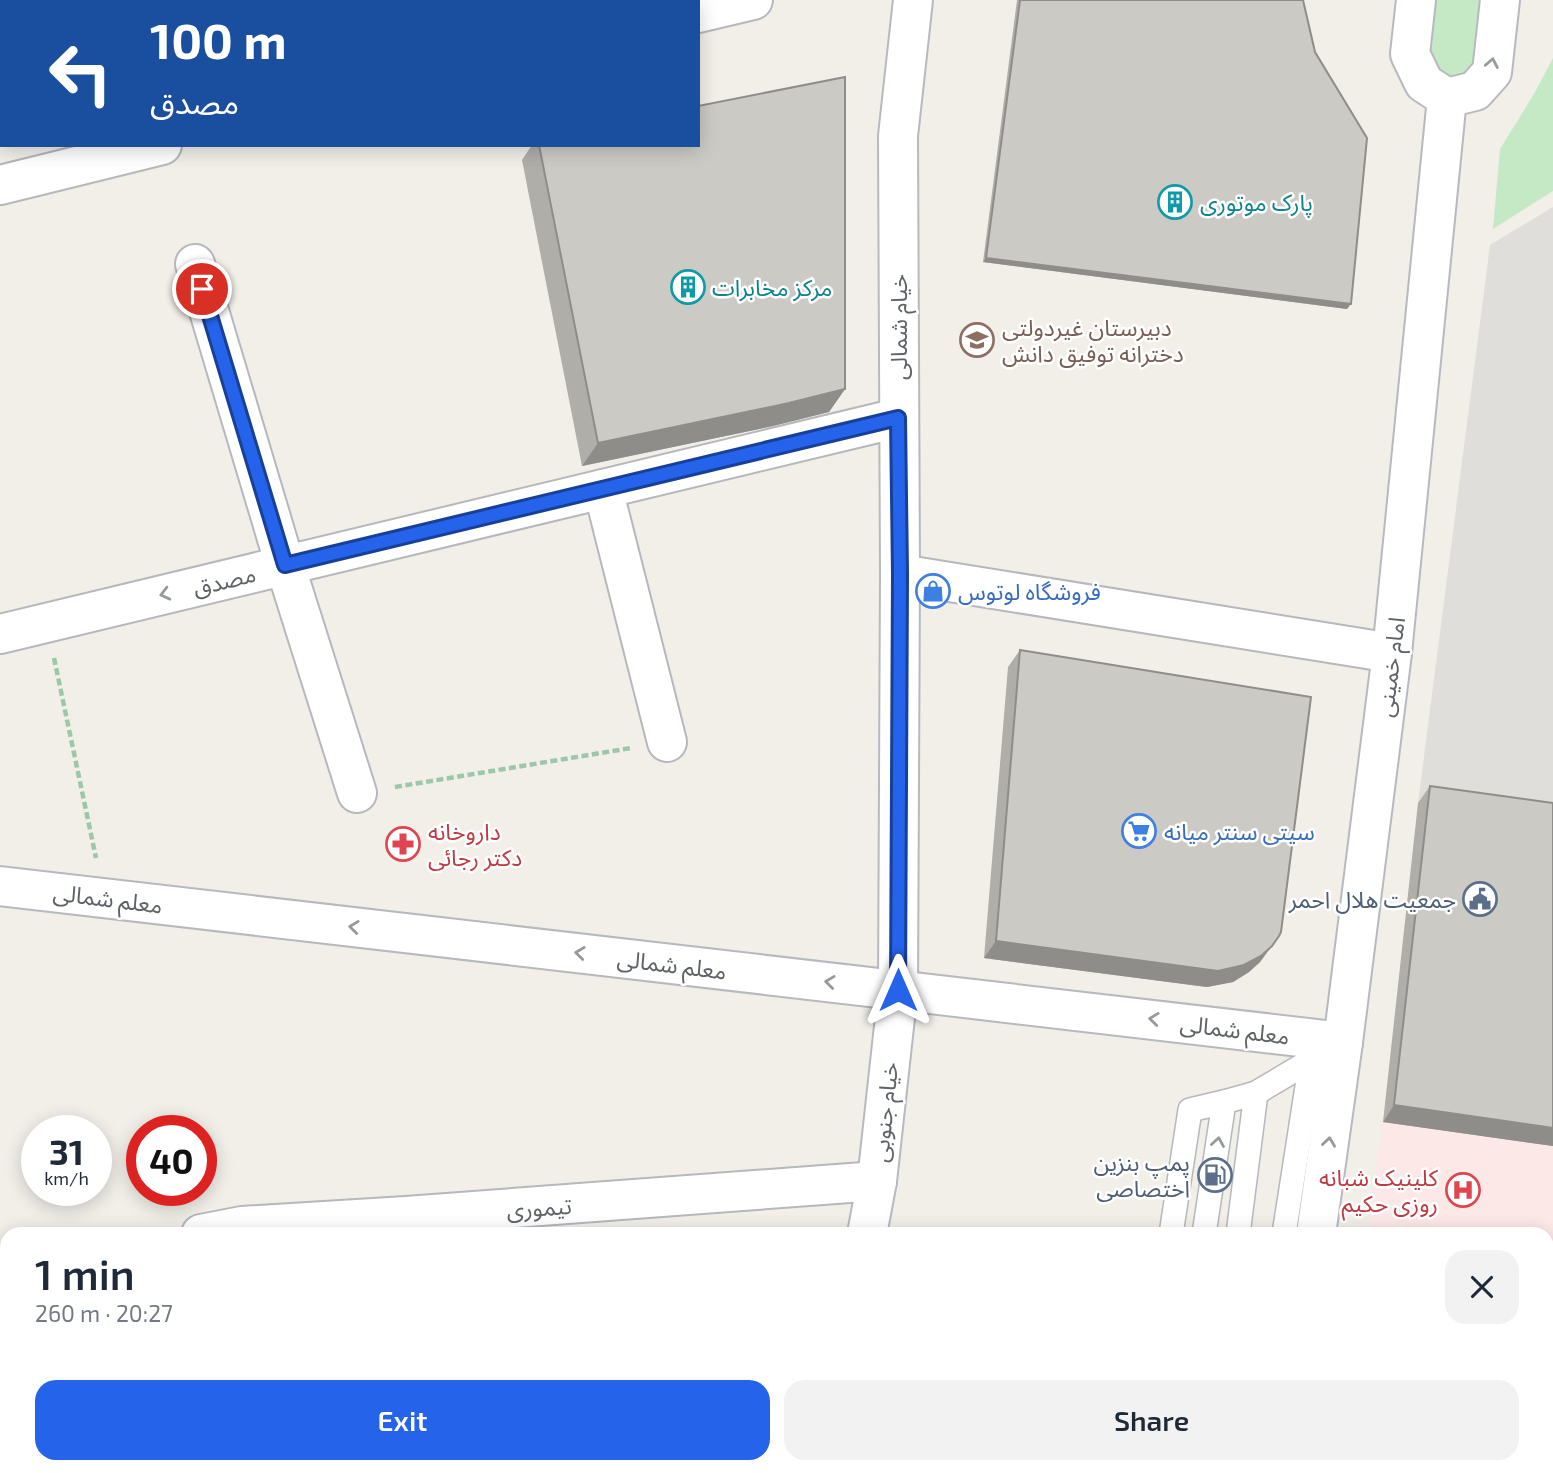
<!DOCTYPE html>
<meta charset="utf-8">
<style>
body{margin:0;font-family:"Exo 2","Noto Sans Arabic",sans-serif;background:#f2f2f3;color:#1f2937;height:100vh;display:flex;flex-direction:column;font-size:26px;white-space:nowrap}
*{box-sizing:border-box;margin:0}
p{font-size:23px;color:#747a83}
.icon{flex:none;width:38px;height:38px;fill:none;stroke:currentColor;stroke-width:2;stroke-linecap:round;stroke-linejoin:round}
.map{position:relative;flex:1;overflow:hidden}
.side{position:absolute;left:0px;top:1227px;width:1554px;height:247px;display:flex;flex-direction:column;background:#fff;border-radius:21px 21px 0 0;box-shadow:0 4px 18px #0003}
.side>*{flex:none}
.banner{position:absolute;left:0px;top:0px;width:700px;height:147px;box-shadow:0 4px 18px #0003;background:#1a4fa0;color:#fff;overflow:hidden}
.speed{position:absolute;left:21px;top:1115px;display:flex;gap:14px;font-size:35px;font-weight:700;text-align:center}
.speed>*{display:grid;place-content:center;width:91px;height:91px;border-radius:50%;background:#fff;box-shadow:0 4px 18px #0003;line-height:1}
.speed small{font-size:18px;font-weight:400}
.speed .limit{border:10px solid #d22;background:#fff;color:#111}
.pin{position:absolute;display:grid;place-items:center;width:60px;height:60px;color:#fff;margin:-30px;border:4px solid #fff;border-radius:50%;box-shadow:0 2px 7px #0007}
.me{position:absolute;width:77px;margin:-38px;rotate:0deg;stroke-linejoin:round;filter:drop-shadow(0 0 5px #0008)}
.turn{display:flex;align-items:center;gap:24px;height:147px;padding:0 35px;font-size:32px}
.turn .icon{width:91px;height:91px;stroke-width:2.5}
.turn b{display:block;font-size:49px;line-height:60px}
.round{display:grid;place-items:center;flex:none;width:74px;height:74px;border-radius:21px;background:#f2f2f3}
.overview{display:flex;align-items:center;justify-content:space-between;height:119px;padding:0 35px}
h1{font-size:42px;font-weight:600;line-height:52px}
.primary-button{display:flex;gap:14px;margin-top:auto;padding:14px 35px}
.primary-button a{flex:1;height:80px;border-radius:21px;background:#2563eb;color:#fff;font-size:28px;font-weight:600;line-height:80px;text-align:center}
.primary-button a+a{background:#f2f2f3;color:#1f2937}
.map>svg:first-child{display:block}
.industrial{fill:#e0deda}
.medical{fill:#fce8e6}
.green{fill:#c5e8c5}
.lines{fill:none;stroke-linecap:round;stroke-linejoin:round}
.lane-casing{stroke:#b5b8bc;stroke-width:26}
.street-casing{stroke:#b5b8bc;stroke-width:42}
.secondary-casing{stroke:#b6babf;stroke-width:42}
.path{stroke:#9cc7a9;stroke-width:4.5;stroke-dasharray:7 3.5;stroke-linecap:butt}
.lane{stroke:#fff;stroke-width:23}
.street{stroke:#fff;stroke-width:38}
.secondary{stroke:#fff;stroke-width:38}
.wall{fill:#afaea9}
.shaded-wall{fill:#8f8d8a}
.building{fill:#cccac5;stroke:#8f8d8a;stroke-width:2}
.oneway{stroke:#979a9d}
.route-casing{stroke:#184099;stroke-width:18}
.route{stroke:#2563eb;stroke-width:12}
.labels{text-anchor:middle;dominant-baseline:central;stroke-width:5;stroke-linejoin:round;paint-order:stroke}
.culture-label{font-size:23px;fill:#0d838f;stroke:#fff;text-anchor:start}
.street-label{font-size:23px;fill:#5f6368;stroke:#fff}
.education-label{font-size:23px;fill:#785e54;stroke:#fff;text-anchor:start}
.shop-label{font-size:23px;fill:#366cbe;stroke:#fff;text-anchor:start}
.health-label{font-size:23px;fill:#be3a42;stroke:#fff;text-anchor:start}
.service-label{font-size:23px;fill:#4e5e75;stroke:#fff;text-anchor:end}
</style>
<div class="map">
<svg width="1553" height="1473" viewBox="0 0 1553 1473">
<rect width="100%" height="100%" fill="#f1efe8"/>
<path class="industrial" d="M 1553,207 L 1553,821 L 1418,803 L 1490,245 Z"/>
<path class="medical" d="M 1383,1122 L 1553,1146 L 1553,1270 L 1547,1270 L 1547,1234 L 1367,1234 Z"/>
<g class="green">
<path d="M 1426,0 L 1489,0 L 1482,65 L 1449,86 L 1421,52 Z"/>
<path d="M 1553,58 L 1553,191 L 1493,229 L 1500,149 L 1534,94 Z"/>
</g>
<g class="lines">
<g class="lane-casing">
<g id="lane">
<path d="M 1171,1234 L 1190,1110 L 1224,1102"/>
<path d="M 1204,1234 L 1224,1102 L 1256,1093 L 1342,1042"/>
<path d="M 1238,1234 L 1256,1093"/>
<path d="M 1284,1234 L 1311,1061"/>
</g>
</g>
<g class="street-casing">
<g id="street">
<path d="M 698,13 L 753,0"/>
<path d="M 0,185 L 162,145"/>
<path d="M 195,264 L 285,565 L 357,793"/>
<path d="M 603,489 L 667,742"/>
<path d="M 900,574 L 1392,653"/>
<path d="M 0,634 L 898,418"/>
<path d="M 201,1234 L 242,1226 L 406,1216 L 877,1181"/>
<path d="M 0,1283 L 7,1280"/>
<path d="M 0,1404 L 7,1411"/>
<path d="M 64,1466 L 70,1473"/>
<path d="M 706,1473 L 729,1466"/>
</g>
</g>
<g class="secondary-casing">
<g id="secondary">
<path d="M 1416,0 L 1410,54 L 1424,83 L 1447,98"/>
<path d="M 1447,98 L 1475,91 L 1492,72 L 1500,0"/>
<path d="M 0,886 L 1343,1042"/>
<path d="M 867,1234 L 877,1181 L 898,990 L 900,574 L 898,136 L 913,0"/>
<path d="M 1316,1234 L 1343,1042 L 1392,653 L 1447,98"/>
<path d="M 825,1473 L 826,1466"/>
<path d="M 1283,1473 L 1284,1466"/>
</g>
</g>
<g class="path">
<path d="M 54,658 L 96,858"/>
<path d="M 395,787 L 631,748"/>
</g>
<use href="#lane" class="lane"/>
<use href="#street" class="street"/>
<use href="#secondary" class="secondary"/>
</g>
<g class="wall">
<path d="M 1017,0 L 1303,0 L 1347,309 L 983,262 Z"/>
<path d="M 532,145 L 698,145 L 845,389 L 829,412 L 773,426 L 582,466 L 522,160 Z"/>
<path d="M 1020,650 L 1279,936 L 1260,962 L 1249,972 L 1233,982 L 1207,987 L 984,958 L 1008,667 Z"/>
<path d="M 1430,786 L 1553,1146 L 1383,1122 L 1418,803 Z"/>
<path d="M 1331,1466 L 1479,1466 L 1486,1470 L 1491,1470 L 1491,1466 L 1547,1466 L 1553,1473 L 1330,1473 Z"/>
</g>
<g class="shaded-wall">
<path d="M 986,258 L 1351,304 L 1347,309 L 983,262 Z"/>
<path d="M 845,389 L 829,412 L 773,426 L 582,466 L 598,443 Z"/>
<path d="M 1279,936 L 1260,962 L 1249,972 L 1233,982 L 1207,987 L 984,958 L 996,941 Z"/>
<path d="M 1394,1105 L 1553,1128 L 1553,1146 L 1383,1122 Z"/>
</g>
<g class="building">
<path d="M 1020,0 L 1303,0 L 1315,52 L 1367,138 L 1351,304 L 986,258 Z"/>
<path d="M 845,77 L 845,389 L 789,403 L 598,443 L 539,145 L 698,145 L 698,106 Z"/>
<path d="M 1020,650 L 1311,697 L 1281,932 L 1279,936 L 1272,946 L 1261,956 L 1244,965 L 1218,971 L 996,941 Z"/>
<path d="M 1430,786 L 1553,803 L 1553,1128 L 1394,1105 Z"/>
<path d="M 1389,1229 L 1421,1234 L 1388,1234 Z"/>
<path d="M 1547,1369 L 1553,1369 L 1553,1473 L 1339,1473 L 1340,1466 L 1479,1466 L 1486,1470 L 1493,1470 L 1498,1466 L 1547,1466 Z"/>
</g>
<defs><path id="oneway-chevron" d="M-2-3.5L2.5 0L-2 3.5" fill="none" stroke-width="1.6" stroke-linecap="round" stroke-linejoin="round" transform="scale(1.75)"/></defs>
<g class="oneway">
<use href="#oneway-chevron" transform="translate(1492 63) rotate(-79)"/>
<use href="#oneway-chevron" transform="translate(165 594) rotate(166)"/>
<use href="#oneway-chevron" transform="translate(354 927) rotate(-173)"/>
<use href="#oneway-chevron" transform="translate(580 953) rotate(-173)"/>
<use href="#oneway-chevron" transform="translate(830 982) rotate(-173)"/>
<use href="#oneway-chevron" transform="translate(1154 1019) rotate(-173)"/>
<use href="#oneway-chevron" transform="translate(1218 1142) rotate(-81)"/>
<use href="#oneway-chevron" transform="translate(1329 1142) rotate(-82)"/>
</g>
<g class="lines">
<g class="route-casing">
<path id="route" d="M 202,289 L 285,565 L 898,418 L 900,574 L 898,990"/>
</g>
<use href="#route" class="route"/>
</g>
<defs>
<g id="building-ring" transform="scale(1.75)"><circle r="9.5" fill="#fff" stroke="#0f9aa8" stroke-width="1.5"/><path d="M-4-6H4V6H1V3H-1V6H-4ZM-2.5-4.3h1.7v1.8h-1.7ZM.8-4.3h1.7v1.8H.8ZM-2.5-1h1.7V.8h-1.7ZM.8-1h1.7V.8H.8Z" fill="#0f9aa8"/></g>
<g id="school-ring" transform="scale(1.75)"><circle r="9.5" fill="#fff" stroke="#8d6e63" stroke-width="1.5"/><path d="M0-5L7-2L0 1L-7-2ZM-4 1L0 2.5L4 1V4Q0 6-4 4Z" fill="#8d6e63"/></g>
<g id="shop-ring" transform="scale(1.75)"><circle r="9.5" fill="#fff" stroke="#3f7fe0" stroke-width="1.5"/><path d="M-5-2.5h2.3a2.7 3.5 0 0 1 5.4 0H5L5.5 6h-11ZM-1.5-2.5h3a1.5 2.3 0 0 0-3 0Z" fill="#3f7fe0"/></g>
<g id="supermarket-ring" transform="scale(1.75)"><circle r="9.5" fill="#fff" stroke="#3f7fe0" stroke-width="1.5"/><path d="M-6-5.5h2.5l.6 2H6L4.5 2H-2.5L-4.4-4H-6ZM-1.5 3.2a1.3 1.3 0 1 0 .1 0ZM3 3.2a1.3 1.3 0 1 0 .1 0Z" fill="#3f7fe0"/></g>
<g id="pharmacy-ring" transform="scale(1.75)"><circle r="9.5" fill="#fff" stroke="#e0444e" stroke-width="1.5"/><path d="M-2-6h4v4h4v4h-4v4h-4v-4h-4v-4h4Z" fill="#e0444e"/></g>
<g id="civic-ring" transform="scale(1.75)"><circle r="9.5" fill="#fff" stroke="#5c6f8a" stroke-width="1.5"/><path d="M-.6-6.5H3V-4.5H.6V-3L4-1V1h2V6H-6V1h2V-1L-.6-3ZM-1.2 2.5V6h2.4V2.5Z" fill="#5c6f8a"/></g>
<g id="fuel-ring" transform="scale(1.75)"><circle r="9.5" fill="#fff" stroke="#5c6f8a" stroke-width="1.5"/><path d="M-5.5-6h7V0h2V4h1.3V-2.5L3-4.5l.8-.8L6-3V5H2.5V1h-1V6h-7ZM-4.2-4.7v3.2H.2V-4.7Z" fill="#5c6f8a"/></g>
<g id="hospital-ring" transform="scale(1.75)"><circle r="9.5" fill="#fff" stroke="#e0444e" stroke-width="1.5"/><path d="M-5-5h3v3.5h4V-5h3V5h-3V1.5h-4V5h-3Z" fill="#e0444e"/></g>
</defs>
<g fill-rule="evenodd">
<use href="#building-ring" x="1175" y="202"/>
<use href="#building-ring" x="688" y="287"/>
<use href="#school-ring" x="977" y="340"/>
<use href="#shop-ring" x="933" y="591"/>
<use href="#supermarket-ring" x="1139" y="831"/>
<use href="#pharmacy-ring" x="403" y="844"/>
<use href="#civic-ring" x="1480" y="899"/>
<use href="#fuel-ring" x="1215" y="1175"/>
<use href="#hospital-ring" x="1463" y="1190"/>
</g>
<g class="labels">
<g class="culture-label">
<text x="1200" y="202">پارک موتوری</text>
<text x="712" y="287">مرکز مخابرات</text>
</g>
<g class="street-label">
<text transform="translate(898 327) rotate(-90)">خیام شمالی</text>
<text transform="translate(224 580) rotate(-14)">مصدق</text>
<text transform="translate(1390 667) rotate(-83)">امام خمینی</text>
<text transform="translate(108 898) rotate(7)">معلم شمالی</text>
<text transform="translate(672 964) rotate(7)">معلم شمالی</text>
<text transform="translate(1235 1029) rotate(7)">معلم شمالی</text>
<text transform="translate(884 1112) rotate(-84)">خیام جنوبی</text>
<text transform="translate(539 1207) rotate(-4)">تیموری</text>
</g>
<g class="education-label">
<text x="1002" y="327">دبیرستان غیردولتی<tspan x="1002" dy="26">دخترانه توفیق دانش</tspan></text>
</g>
<g class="shop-label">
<text x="958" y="591">فروشگاه لوتوس</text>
<text x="1164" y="831">سیتی سنتر میانه</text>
</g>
<g class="health-label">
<text x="428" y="831">داروخانه<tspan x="428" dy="26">دکتر رجائی</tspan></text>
<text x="1438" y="1177" text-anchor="end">کلینیک شبانه<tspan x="1438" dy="26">روزی حکیم</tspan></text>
</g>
<g class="service-label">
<text x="1456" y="899">جمعیت هلال احمر</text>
<text x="1190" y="1162">پمپ بنزین<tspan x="1190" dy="26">اختصاصی</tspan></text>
</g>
</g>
</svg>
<div class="speed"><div>31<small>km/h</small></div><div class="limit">40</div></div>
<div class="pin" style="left:202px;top:289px;background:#d93025"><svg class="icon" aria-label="arrive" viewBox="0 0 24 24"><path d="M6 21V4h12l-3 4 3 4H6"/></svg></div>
<svg class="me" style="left:898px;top:990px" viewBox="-20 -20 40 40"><path d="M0-17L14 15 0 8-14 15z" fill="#2563eb" stroke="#fff" stroke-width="4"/></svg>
<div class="banner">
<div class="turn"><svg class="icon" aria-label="left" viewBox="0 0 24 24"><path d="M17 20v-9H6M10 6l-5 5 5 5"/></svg><div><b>100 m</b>مصدق</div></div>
</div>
<section class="side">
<div class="overview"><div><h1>1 min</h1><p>260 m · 20:27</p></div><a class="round"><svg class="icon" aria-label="close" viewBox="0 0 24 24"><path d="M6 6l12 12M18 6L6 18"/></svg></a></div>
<div class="primary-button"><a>Exit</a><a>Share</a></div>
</section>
</div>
